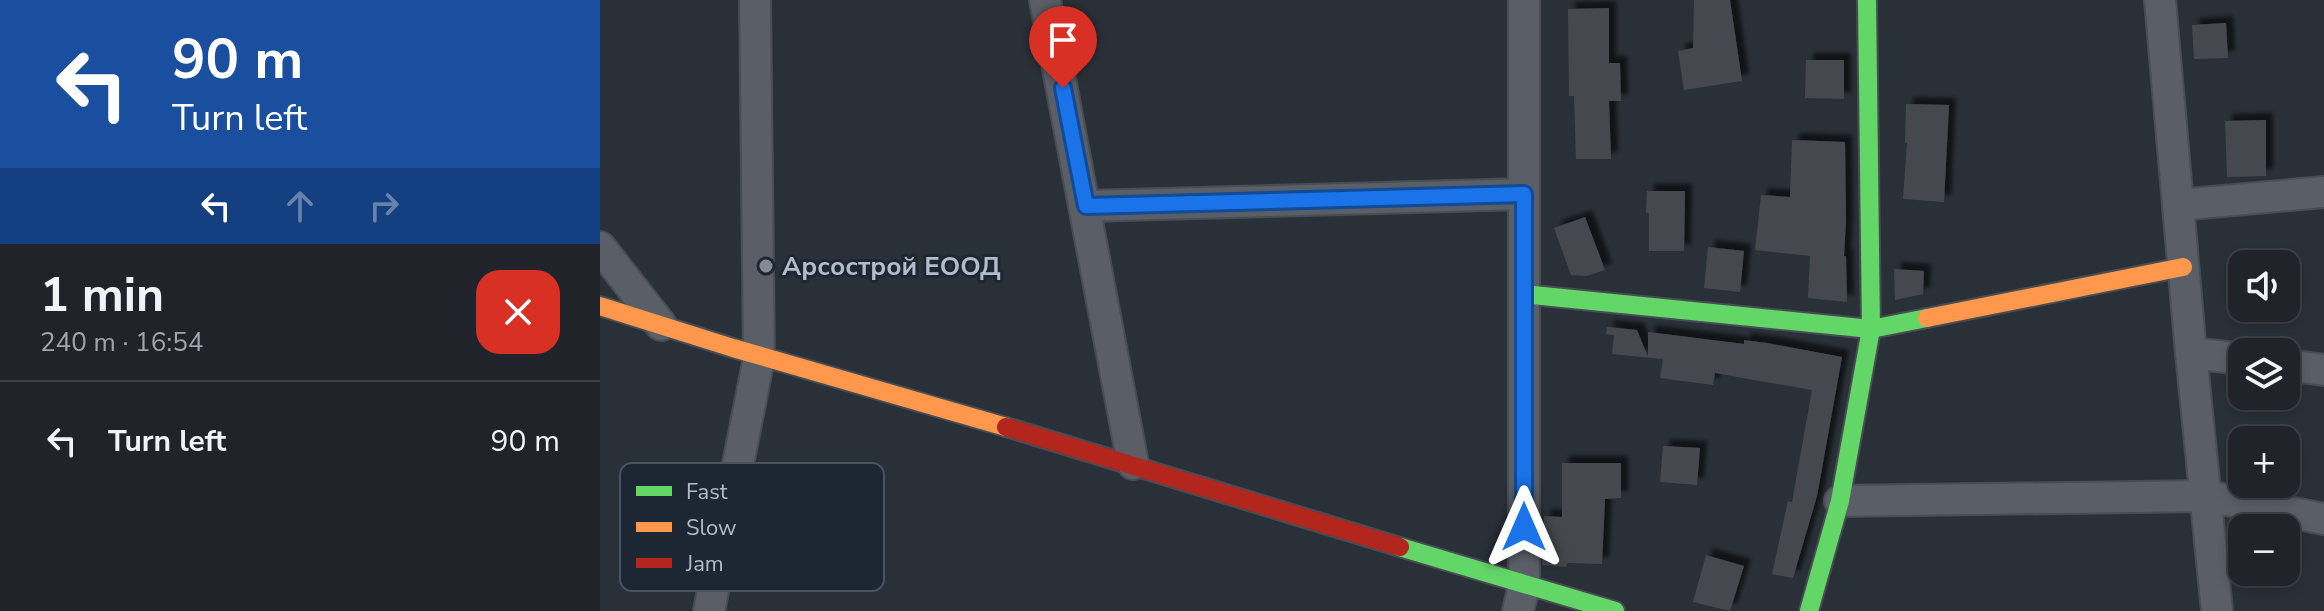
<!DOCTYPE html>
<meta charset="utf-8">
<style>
body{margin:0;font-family:"Nunito Sans",sans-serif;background:#282c32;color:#f1f3f6;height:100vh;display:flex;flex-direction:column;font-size:30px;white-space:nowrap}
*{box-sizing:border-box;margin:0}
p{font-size:26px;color:#a2a4a8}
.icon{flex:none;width:44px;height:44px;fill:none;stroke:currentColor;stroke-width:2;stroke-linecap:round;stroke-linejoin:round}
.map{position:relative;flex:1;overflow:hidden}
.side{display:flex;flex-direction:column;background:#20242a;width:600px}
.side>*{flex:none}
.guide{background:#1a4fa0;color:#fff;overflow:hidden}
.buttons{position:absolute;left:1628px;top:250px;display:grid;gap:16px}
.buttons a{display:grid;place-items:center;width:72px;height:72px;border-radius:16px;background:#20242a;box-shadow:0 4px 12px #0003,0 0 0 2px #3d4147;font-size:40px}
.pin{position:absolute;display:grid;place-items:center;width:68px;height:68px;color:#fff;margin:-82px -34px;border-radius:50% 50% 50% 0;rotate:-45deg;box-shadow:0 0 8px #0007}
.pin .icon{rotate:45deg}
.me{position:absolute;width:88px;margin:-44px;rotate:0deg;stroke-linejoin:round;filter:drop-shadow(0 0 6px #0008)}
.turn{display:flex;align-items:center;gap:28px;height:168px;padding:0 40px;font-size:36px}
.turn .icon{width:104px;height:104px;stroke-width:2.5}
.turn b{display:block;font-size:56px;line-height:68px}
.lanes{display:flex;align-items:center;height:76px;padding:0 40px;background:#0003;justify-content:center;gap:40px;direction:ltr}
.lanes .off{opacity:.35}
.round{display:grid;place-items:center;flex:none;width:84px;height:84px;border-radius:24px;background:#282c32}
.head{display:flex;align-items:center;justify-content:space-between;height:136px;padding:0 40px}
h1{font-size:48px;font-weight:700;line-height:60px}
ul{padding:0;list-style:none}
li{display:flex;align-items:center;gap:24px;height:120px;padding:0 40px;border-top:2px solid #3d4147}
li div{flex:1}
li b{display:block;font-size:30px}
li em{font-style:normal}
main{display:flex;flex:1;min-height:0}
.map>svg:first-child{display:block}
.building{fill:#444950;filter:url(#shadow)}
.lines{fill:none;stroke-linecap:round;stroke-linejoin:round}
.street-casing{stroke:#484c53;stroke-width:34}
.fast-casing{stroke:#484c53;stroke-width:22}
.slow-casing{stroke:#484c53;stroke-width:22}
.jam-casing{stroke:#484c53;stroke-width:22}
.street{stroke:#5a5e66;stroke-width:30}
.fast{stroke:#63d668;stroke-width:18}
.slow{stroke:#ff974d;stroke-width:18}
.jam{stroke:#b3261e;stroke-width:18}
.route-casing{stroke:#114b97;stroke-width:20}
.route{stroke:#1a73e8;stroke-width:14}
.poi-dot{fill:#848b96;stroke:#1d2633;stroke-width:3}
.labels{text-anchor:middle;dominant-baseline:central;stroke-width:6;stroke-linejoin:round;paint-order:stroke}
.poi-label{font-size:26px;font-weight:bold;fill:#b4bcc9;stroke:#1d2633;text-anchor:start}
.key{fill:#1d2633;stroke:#4a5360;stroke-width:2}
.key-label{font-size:22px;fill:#b4bcc9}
</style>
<main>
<section class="side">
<div class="guide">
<div class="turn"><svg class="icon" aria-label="left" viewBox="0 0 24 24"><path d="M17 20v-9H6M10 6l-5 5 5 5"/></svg><div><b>90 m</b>Turn left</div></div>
<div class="lanes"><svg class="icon" aria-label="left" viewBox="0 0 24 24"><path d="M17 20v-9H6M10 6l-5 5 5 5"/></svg><svg class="icon off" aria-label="ahead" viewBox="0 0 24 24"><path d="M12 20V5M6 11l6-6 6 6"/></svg><svg class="icon off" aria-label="right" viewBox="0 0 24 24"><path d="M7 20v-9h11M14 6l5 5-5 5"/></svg></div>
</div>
<div class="head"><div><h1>1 min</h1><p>240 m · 16:54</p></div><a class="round" style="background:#d93025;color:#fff"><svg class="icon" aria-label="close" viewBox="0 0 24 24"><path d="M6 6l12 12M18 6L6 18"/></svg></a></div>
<ul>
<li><svg class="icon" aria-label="left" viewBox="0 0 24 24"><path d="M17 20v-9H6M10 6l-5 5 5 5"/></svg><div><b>Turn left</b></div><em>90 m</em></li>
</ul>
</section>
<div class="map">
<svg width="1724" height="611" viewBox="0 0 1724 611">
<defs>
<filter id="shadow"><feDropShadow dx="7" dy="-7" stdDeviation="2" flood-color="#0009"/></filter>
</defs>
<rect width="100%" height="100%" fill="#2a3038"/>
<g class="building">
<path d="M 1094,0 L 1130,0 L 1142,81 L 1084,90 L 1078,51 L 1093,48 Z"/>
<path d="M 1009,8 L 1009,63 L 1020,63 L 1021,101 L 1009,101 L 1011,159 L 976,159 L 974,96 L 969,96 L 968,9 Z"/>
<path d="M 1626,23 L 1628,58 L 1594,59 L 1592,25 Z"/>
<path d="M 1206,60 L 1244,60 L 1244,99 L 1205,98 Z"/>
<path d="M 1306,104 L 1349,105 L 1344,202 L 1303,199 L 1307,143 L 1305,143 Z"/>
<path d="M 1666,120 L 1666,176 L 1627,177 L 1625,121 Z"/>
<path d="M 1192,140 L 1245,142 L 1246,221 L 1244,256 L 1246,256 L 1247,302 L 1208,298 L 1210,256 L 1155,250 L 1161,195 L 1190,197 Z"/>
<path d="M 1047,191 L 1085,191 L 1084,251 L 1049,251 L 1049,213 L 1046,213 Z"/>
<path d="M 985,217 L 1005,270 L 987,276 L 971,275 L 954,228 Z"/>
<path d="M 1108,247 L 1144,251 L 1140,292 L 1104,288 Z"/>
<path d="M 1294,269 L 1324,271 L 1323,294 L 1295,300 Z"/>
<path d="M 1007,327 L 1037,330 L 1048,357 L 1048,332 L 1144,344 L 1144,340 L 1167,343 L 1242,357 L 1217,496 L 1193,578 L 1172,574 L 1188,501 L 1192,502 L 1212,390 L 1115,373 L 1113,385 L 1060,378 L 1063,359 L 1012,354 L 1014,335 L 1006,334 Z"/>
<path d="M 1063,446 L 1100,448 L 1097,485 L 1060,482 Z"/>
<path d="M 962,463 L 1021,463 L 1021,498 L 1005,499 L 1002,564 L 967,563 L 966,567 L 942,565 L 944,516 L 962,517 Z"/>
<path d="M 1106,555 L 1144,566 L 1130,611 L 1093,602 Z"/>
</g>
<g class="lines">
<g class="street-casing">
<g id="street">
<path d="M 445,0 L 533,464"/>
<path d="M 1560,0 L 1591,353 L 1617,611"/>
<path d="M 1578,205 L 1724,192"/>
<path d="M 486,206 L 924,194"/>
<path d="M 0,247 L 61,325"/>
<path d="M 1591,353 L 1642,359"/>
<path d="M 1686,365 L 1724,370"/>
<path d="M 1240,501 L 1607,496 L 1724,519"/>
<path d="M 109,611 L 159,358 L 155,0"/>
<path d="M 918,611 L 924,586 L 924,0"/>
</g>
</g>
<g class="fast-casing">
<g id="fast">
<path d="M 923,294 L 1271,329 L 1327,318"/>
<path d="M 800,547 L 1015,611"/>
<path d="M 1209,611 L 1240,501 L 1271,329 L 1267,0"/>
</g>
</g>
<g class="slow-casing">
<g id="slow">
<path d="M 0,306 L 133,348 L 406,427"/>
<path d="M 1327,318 L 1583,267"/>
</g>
</g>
<g class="jam-casing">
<path id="jam" d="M 406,427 L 800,547"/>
</g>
<use href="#street" class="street"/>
<use href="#fast" class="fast"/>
<use href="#slow" class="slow"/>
<use href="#jam" class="jam"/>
</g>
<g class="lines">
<g class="route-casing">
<path id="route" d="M 463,88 L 486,206 L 924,194 L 924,527"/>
</g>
<use href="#route" class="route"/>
</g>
<circle class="poi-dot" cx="166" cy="266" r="8"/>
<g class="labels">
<g class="poi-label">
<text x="182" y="266">Арсострой ЕООД</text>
</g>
</g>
<rect x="20" y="463" width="264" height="128" rx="12" class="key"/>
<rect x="36" y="486" width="36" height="10" fill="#63d668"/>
<rect x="36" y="522" width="36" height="10" fill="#ff974d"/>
<rect x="36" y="558" width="36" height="10" fill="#b3261e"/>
<g class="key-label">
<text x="86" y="499">Fast</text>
<text x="86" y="535">Slow</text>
<text x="86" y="571">Jam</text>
</g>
</svg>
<div class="buttons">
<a><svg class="icon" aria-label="sound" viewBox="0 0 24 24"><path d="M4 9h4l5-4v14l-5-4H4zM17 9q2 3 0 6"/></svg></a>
<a><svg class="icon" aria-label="layers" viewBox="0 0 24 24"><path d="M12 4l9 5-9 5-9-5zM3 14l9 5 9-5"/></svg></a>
<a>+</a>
<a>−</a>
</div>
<div class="pin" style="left:463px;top:88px;background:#d93025"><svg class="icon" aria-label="arrive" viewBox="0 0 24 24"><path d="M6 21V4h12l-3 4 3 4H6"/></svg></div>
<svg class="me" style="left:924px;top:527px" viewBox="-20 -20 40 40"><path d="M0-17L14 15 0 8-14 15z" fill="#1a73e8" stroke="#fff" stroke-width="4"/></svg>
</div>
</main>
